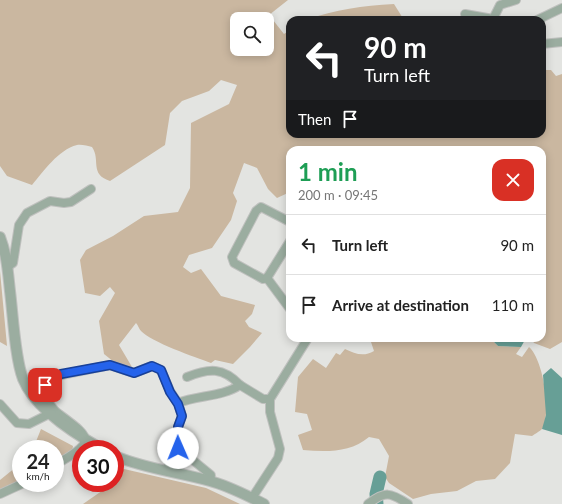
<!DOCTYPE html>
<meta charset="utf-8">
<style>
body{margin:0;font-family:Lato,sans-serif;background:#f2f2f2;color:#222;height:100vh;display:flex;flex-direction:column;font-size:15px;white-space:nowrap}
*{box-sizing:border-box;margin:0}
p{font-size:13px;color:#767676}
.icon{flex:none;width:22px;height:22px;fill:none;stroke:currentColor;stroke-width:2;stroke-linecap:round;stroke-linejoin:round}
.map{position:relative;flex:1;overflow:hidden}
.sheet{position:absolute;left:286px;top:146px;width:260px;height:196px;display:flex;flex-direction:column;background:#fff;border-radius:12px;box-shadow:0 2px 10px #0003}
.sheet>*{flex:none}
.guide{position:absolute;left:286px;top:16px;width:260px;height:122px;border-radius:12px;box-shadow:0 2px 10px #0003;background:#202124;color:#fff;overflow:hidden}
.fabs{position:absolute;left:230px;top:12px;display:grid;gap:8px}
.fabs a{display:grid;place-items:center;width:44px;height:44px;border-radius:8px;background:#fff;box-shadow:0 2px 10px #0003;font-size:20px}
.speed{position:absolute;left:12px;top:440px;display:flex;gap:8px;font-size:20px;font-weight:700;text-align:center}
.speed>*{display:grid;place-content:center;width:52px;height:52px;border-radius:50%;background:#fff;box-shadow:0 2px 10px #0003;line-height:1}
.speed small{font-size:10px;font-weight:400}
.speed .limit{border:6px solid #d22;background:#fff;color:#111}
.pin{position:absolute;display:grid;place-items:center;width:34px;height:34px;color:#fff;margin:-17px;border-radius:8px;box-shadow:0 2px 6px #0006}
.me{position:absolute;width:44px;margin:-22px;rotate:359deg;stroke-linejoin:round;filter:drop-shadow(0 0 3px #0008)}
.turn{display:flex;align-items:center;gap:14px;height:84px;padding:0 12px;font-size:18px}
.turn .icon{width:52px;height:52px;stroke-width:2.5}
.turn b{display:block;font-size:28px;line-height:34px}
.then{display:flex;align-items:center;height:38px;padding:0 12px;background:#0003;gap:8px;font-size:15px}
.round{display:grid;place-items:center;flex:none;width:42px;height:42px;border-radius:12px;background:#f2f2f2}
.summary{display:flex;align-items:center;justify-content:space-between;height:68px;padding:0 12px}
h1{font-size:24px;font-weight:700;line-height:30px;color:#1e9e55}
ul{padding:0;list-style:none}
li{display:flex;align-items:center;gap:12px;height:60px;padding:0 12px;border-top:1px solid #e0e0e0}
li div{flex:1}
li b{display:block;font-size:15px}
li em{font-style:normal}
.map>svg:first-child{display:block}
.green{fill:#cab7a0;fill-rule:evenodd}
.water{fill:#679f96}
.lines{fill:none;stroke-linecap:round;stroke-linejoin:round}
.river{stroke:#679f96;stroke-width:13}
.minor-casing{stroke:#bfc0be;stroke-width:10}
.tertiary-casing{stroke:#bfc0be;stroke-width:12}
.minor{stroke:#9bada0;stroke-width:8}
.tertiary{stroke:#9bada0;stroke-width:10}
.route-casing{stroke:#184099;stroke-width:10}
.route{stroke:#2563eb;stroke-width:7}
</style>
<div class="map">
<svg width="562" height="504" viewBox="0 0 562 504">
<rect width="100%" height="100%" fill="#e3e4e1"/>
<g class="green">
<path d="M 0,0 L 288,0 L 269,15 L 284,34 L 290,30 L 290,134 L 542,134 L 542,70 L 551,70 L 556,76 L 562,74 L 562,342 L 550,349 L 534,343 L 531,338 L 542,338 L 542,150 L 290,150 L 290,192 L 277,198 L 268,189 L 257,168 L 244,163 L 233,193 L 237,201 L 231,220 L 212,248 L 189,255 L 183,267 L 191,273 L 201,269 L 221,296 L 255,305 L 252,314 L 245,321 L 249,327 L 262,333 L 250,347 L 233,364 L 215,360 L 211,363 C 195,357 151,342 141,331 C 139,329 138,325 136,323 L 119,345 L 132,367 L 114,362 L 104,354 L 99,321 L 115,293 L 110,287 L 100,296 L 85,293 L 80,260 L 86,250 L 113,236 L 144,216 L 178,212 L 190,188 L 191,123 L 229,104 L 237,85 L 221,80 L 209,91 L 182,101 L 170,113 L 165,145 L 110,181 C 89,174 101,160 92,147 C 88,146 81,144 77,145 C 58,150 44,171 32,185 L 7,176 L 0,166 ZM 237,19 L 267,19 L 267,49 L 237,49 Z"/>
<path d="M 394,4 L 404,20 L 306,20 C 336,9 362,6 394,4 Z"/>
<path d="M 0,271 L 7,346 L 0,342 Z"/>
<path d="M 378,338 L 440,338 L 466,342 L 473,338 L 490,338 L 498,346 L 521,347 L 516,354 L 522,357 L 529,347 C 543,359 552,413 542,429 C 540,431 535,434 532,436 L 515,434 L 510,463 L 495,479 L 476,481 L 457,491 L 431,494 L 413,499 L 389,483 L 385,477 L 389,456 L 379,439 L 369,437 C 350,453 326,452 303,450 L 298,435 L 312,430 L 307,414 L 295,412 L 298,377 L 313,359 L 326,368 L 336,353 L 340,355 L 345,349 C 355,354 364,357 374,351 L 371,342 Z"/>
<path d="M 41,429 L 73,446 L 72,452 L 55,461 L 55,449 L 33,449 Z"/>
<path d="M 21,463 L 21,479 L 0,491 L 0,480 Z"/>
<path d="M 124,469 L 206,488 L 240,504 L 83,504 L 106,488 L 110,483 L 115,483 C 115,475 117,472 124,469 Z"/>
</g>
<g class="water">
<path d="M 490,338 L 526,338 L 521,347 L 498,346 Z"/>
<path d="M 551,368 L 562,378 L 562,435 L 542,429 L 546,415 L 543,375 Z"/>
</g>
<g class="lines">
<path class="river" d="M 377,504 L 376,494 L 380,477"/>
<g class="minor-casing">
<g id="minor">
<path d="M 465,14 L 493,19 L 500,5 L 516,0"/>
<path d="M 537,20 L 562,8"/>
<path d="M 542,44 L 562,42"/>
<path d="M 7,267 L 13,263 L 19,225 L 27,213 L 50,201 L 64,203 L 71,202 L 91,189"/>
<path d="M 267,278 L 263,279 L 234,263 L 232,257 L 256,211 L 261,207 L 290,222"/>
<path d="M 267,278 L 290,241"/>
<path d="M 267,278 L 290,309"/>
<path d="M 187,377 C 209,368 223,367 240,385"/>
<path d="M 0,404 L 17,423 L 29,424 L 55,411 L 49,403 L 45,385 L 61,375 L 110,365 L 134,373 L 152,366 L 161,370 L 170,391 L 178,403 C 198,395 222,397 240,385 L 263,399 L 270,399"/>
<path d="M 55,411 C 91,438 99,440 55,465"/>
<path d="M 178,448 L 211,475 L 210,481"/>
<path d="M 167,471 L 169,463 L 178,448 L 178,427 L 182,416 L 178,403"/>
<path d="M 0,494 L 24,483"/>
<path d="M 252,498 L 278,458 L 280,449 L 270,412 L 270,399 L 308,338"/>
<path d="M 368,504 C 385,491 390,492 408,504"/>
</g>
</g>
<g class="tertiary-casing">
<g id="tertiary">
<path d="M 0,237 C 7,255 8,273 10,291 C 13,315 15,358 23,379 C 35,409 75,434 102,449"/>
<path d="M 115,456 C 146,469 178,472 210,481 C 229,486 246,495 264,504"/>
</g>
</g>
<use href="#minor" class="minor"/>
<use href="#tertiary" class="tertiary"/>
</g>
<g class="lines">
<g class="route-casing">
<path id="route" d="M 45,385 L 61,374 L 110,365 L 134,373 L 152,366 L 161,370 L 170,392 L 178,404 L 182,416 L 178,427 L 178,448"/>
</g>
<use href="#route" class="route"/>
</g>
</svg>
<div class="fabs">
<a><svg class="icon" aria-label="search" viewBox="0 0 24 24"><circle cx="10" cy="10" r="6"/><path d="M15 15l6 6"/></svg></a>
</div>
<div class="speed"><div>24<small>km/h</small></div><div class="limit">30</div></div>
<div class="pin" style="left:45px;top:385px;background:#d93025"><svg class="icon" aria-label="arrive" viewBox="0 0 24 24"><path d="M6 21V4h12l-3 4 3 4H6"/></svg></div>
<svg class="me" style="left:178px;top:448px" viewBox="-20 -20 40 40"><circle r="19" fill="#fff"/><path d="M0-13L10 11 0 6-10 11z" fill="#2563eb"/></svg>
<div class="guide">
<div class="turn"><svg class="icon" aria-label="left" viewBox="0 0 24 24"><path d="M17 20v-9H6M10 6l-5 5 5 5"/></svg><div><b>90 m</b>Turn left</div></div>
<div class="then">Then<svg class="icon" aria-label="arrive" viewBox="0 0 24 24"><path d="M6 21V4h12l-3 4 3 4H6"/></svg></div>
</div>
<section class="sheet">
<div class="summary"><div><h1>1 min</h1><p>200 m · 09:45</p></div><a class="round" style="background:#d93025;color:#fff"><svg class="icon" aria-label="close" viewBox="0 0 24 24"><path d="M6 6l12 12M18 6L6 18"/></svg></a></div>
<ul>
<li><svg class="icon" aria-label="left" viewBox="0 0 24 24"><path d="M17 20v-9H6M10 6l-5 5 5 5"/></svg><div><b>Turn left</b></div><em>90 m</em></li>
<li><svg class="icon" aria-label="arrive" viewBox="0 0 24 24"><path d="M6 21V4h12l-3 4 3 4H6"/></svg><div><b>Arrive at destination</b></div><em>110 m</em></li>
</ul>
</section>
</div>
